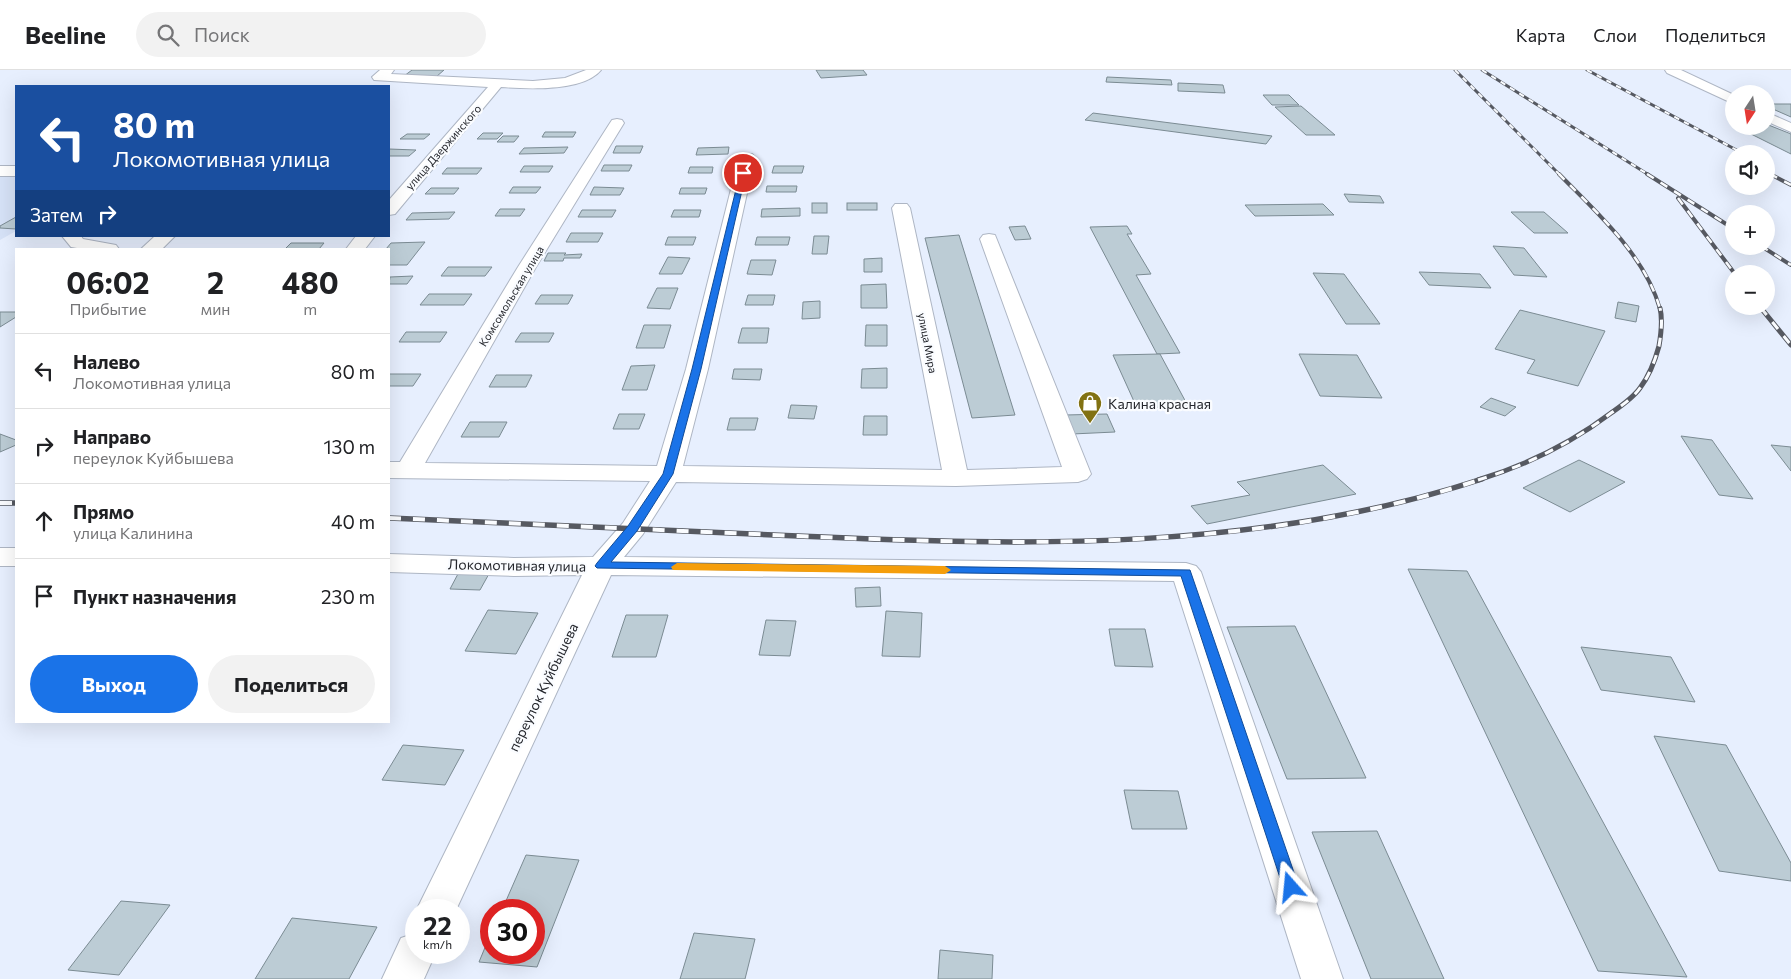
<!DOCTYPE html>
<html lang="ru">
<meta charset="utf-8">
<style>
body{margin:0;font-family:Commissioner,sans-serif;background:#f2f2f2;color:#202124;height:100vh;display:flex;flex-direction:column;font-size:19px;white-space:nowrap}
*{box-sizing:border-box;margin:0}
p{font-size:16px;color:#757577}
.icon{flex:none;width:28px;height:28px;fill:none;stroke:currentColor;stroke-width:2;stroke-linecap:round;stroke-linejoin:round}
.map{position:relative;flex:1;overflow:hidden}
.drawer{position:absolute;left:15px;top:178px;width:375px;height:475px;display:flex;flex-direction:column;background:#fff;border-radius:0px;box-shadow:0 5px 20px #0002}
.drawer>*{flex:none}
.guide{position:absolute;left:15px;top:15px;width:375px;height:152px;border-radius:0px;box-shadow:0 5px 20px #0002;background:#1a4fa0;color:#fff;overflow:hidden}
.needle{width:32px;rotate:192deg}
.controls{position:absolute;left:1725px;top:15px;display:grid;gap:10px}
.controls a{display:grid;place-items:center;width:50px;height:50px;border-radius:50%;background:#fff;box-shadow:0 5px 20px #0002;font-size:25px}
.speed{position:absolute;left:405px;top:829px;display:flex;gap:10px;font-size:25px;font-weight:700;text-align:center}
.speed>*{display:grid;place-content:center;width:65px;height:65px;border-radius:50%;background:#fff;box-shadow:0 5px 20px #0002;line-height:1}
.speed small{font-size:12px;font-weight:400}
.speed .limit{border:8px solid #d22;background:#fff;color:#111}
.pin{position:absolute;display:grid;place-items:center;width:42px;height:42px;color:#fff;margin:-21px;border:2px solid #fff;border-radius:50%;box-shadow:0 1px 5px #0007}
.me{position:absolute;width:55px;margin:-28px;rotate:342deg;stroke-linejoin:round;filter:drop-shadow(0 0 4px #0008)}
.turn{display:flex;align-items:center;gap:18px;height:105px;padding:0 15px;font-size:22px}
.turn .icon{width:65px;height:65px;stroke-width:2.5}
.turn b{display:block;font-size:35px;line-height:42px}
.then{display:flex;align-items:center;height:48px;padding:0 15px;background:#0003;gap:10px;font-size:19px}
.eta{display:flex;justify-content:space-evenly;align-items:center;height:85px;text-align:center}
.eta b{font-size:30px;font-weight:700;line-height:35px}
.primary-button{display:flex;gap:10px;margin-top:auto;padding:10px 15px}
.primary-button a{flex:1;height:58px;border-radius:30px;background:#1a73e8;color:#fff;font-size:20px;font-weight:700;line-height:58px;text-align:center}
.primary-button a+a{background:#f2f2f2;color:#202124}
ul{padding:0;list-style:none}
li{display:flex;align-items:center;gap:15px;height:75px;padding:0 15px;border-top:1px solid #e0e0e0}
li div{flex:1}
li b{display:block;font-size:19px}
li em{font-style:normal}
header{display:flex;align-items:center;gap:30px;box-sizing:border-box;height:70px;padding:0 25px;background:#fff;border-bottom:1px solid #e0e0e0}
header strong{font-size:24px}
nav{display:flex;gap:28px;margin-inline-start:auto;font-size:18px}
.search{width:350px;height:45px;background:#f2f2f2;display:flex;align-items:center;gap:12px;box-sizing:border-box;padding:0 18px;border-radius:28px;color:#757577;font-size:19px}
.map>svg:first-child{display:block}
.built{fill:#d6e2f7}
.building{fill:#bcccd5;stroke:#7b8b93}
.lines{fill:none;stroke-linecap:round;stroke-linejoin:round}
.minor-casing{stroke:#aeb6c4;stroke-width:2}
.minor{fill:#fff;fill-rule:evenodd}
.rail-far3-casing{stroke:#565961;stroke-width:3}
.rail-far2-casing{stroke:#565961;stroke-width:4}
.rail-far1-casing{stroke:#565961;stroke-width:5}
.rail-casing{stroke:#565961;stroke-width:5.5}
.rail-far3{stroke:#fafcff;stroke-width:2;stroke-dasharray:5.5;stroke-linecap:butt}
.rail-far2{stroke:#fafcff;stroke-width:2.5;stroke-dasharray:8;stroke-linecap:butt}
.rail-far1{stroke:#fafcff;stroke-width:3;stroke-dasharray:9;stroke-linecap:butt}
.rail{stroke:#fafcff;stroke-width:4;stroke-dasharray:12;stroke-linecap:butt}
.route{fill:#1a73e8;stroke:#114b97}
.slow{fill:#f59e0b}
.labels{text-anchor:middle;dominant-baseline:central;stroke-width:4.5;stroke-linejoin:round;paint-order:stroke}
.far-street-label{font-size:11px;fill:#24262c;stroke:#fafcff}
.poi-label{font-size:14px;fill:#24262c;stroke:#fafcff;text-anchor:start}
.street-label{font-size:14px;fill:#24262c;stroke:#fafcff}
</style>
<header>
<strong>Beeline</strong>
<div class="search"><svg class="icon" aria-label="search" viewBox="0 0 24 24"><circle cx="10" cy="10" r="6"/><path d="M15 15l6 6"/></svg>Поиск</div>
<nav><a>Карта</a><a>Слои</a><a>Поделиться</a></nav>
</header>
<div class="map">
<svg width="1791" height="909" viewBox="0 0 1791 909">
<rect width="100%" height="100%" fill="#e7effe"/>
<path class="built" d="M 0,105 L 16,105 L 16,161 L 0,170 Z"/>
<g class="building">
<path d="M 412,0 L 444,0 L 436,7 L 404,6 Z"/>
<path d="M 816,0 L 863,0 L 867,5 L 821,8 Z"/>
<path d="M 1107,7 L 1171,10 L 1172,15 L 1106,12 Z"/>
<path d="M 1178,13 L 1223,15 L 1225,23 L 1178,21 Z"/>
<path d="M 1263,25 L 1289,25 L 1299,35 L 1272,35 Z"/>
<path d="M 1766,34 L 1791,34 L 1791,47 L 1766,36 Z"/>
<path d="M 1301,36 L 1335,65 L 1306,65 L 1275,37 Z"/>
<path d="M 1093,43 L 1272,66 L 1266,74 L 1085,50 Z"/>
<path d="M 1766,54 L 1791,64 L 1791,84 L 1735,56 L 1766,56 Z"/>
<path d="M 545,62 L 576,62 L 573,67 L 542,67 Z"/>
<path d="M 483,63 L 503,63 L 497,69 L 477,69 Z"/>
<path d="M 407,64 L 430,64 L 424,69 L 400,69 Z"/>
<path d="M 503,66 L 519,66 L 514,72 L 497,72 Z"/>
<path d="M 616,76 L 643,76 L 640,83 L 613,83 Z"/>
<path d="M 568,77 L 564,83 L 519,84 L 524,78 Z"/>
<path d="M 729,77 L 728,84 L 696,85 L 698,78 Z"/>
<path d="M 389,79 L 416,80 L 409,86 L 389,86 Z"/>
<path d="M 604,95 L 632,95 L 629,101 L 601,101 Z"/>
<path d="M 524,96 L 553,96 L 549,102 L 520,102 Z"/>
<path d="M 774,96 L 804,96 L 802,103 L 772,103 Z"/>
<path d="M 690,97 L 713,97 L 712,103 L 688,103 Z"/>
<path d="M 447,98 L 482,98 L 477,104 L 442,104 Z"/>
<path d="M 767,116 L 797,116 L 796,122 L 766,122 Z"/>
<path d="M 513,117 L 541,117 L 536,123 L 509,123 Z"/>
<path d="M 594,117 L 624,118 L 620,125 L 590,125 Z"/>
<path d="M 431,118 L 459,118 L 454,124 L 425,124 Z"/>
<path d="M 681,118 L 707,118 L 705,124 L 679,124 Z"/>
<path d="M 1344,124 L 1380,126 L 1384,133 L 1349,132 Z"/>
<rect x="812" y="133" width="15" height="10"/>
<rect x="847" y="133" width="30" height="7"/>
<path d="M 1323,134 L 1334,145 L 1255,146 L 1245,135 Z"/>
<path d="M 800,138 L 800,146 L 761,147 L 762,139 Z"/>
<path d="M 500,139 L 525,139 L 520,146 L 495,146 Z"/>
<path d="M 582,140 L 616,140 L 612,147 L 578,147 Z"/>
<path d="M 674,140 L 701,140 L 699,147 L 671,147 Z"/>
<path d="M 455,142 L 449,149 L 406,150 L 412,143 Z"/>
<path d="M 1511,142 L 1544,142 L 1568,163 L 1534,163 Z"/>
<path d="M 16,147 L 16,159 L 0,158 L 0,156 Z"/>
<path d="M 1025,156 L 1031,169 L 1015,170 L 1009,157 Z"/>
<path d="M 1127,156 L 1132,164 L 1127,164 L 1151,204 L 1136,205 L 1180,283 L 1157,284 L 1090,157 Z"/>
<path d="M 571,163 L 603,163 L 598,172 L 566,172 Z"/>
<path d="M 959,165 L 1015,345 L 972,348 L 925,168 Z"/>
<path d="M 814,166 L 829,166 L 827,184 L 812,184 Z"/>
<path d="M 668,167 L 696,167 L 693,175 L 665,175 Z"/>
<path d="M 757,167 L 790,167 L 788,175 L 755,175 Z"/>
<path d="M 425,172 L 407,195 L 389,195 L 389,179 L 386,179 L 391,173 Z"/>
<path d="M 291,173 L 324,173 L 319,179 L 285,179 Z"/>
<path d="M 1493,176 L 1524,178 L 1547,207 L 1514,205 Z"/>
<path d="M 548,183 L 566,183 L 564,185 L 582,184 L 580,188 L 564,188 L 563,191 L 544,191 Z"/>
<path d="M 668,187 L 690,188 L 682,204 L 659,204 Z"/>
<path d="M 882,188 L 882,202 L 864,202 L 864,189 Z"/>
<path d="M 751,190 L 776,190 L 772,205 L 747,204 Z"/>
<path d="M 448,197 L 492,197 L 485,206 L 441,206 Z"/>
<path d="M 1419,202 L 1480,204 L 1491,218 L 1429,215 Z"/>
<path d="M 1313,203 L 1344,204 L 1380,254 L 1346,254 Z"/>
<path d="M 413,206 L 407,214 L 389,214 L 390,207 Z"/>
<path d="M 886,214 L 887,238 L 861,238 L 861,215 Z"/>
<path d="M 657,218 L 678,218 L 670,239 L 647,238 Z"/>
<path d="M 429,224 L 472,224 L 464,235 L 420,235 Z"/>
<path d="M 541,225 L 573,225 L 568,234 L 535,234 Z"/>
<path d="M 748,225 L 775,225 L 773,235 L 745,235 Z"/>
<path d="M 820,231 L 820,248 L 802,249 L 803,232 Z"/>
<path d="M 1618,232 L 1639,236 L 1636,252 L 1615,248 Z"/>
<path d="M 1520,240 L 1605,261 L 1578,316 L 1527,303 L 1535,290 L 1495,279 Z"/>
<path d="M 0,242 L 16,242 L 16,247 L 0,257 Z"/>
<path d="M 644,255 L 671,255 L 664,278 L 636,278 Z"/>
<path d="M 866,255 L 887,255 L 887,276 L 865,276 Z"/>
<path d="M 742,258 L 769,258 L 767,273 L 738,273 Z"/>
<path d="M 406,262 L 447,262 L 440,272 L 399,272 Z"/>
<path d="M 521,263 L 554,263 L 549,272 L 515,272 Z"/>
<path d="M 1160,284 L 1188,336 L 1137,338 L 1113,285 Z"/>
<path d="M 1299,284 L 1357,285 L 1382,328 L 1320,326 Z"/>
<path d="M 655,295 L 647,320 L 622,320 L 631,296 Z"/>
<path d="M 887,298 L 887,318 L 861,318 L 862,299 Z"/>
<path d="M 734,299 L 762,299 L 760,310 L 732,309 Z"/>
<path d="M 389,304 L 421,304 L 413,316 L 389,316 Z"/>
<path d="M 496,305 L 532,305 L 526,317 L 489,317 Z"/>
<path d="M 1491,328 L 1516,337 L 1505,346 L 1480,337 Z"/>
<path d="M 791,335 L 817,336 L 814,349 L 788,348 Z"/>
<path d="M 619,344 L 645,344 L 639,359 L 613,359 Z"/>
<path d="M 1107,344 L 1115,362 L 1072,364 L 1065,345 Z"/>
<path d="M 864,346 L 887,346 L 887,365 L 863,365 Z"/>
<path d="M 730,348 L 758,348 L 755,360 L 727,360 Z"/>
<path d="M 470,352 L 507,352 L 499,367 L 461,367 Z"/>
<path d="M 0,364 L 16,370 L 16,375 L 0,382 Z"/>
<path d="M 1681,366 L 1712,370 L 1753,429 L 1719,425 Z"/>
<path d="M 1771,375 L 1791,377 L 1791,401 Z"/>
<path d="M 1579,390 L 1625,412 L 1570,442 L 1523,418 Z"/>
<path d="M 1323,395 L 1356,424 L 1207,454 L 1191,436 L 1250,425 L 1237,412 Z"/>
<path d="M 1408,499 L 1467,501 L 1687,907 L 1598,901 Z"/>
<path d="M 459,502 L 490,502 L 480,520 L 450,519 Z"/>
<path d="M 880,517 L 881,536 L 856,537 L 855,518 Z"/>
<path d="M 488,540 L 538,543 L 516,584 L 465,581 Z"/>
<path d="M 886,541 L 922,543 L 920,587 L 882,586 Z"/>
<path d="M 626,545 L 668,545 L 656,587 L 612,587 Z"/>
<path d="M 766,550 L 796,551 L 790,586 L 759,585 Z"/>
<path d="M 1295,556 L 1366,708 L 1287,709 L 1227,557 Z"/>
<path d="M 1109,559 L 1145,559 L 1153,597 L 1115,596 Z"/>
<path d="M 1581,577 L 1671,587 L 1695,632 L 1601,620 Z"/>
<path d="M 1654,666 L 1726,675 L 1791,793 L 1791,811 L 1719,801 Z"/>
<path d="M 403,675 L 464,680 L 445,715 L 382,710 Z"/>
<path d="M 1124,720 L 1178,721 L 1187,759 L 1132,759 Z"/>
<path d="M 1377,761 L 1444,909 L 1371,909 L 1312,762 Z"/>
<path d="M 526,785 L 579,790 L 537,897 L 479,892 L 491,863 L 491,882 L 534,882 L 534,840 L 502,840 Z"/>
<path d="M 121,831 L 170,835 L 119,905 L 68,900 Z"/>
<path d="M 292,848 L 377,857 L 349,909 L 255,909 Z"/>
<path d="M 694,863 L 755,869 L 745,909 L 680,909 Z"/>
<path d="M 940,880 L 993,885 L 992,909 L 938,909 Z"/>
</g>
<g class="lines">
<g class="minor-casing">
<g id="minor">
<path d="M 380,0 L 394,0 L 391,4 L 533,11 L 565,8 L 586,0 L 601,0 C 583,22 527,19 501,17 L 395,144 L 389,145 L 389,130 L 488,17 L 374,10 L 372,7 Z"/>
<path d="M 1665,0 L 1681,0 L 1734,25 L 1734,34 L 1667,3 Z"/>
<path d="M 1766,42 L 1791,53 L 1791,62 L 1766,51 Z"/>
<path d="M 617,49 L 622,50 L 624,53 L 536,197 L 425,393 L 657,396 L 686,299 L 739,87 L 742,84 L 752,84 L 755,87 L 708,299 L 683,396 L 942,400 L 892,138 L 895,134 L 907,134 L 910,138 L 967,400 L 1062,397 L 980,169 L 983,165 L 989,164 L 995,165 L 1091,404 L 1087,409 L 1078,412 L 956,416 L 676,412 L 643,464 L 624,487 L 1186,493 L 1196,496 L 1201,502 L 1343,909 L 1301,909 L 1174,511 L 611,505 L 456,840 L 416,841 L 582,505 L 514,506 L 389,502 L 389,484 L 514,488 L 593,487 L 623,453 L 650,411 L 389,408 L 389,392 L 400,392 L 518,197 L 610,53 L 612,50 Z"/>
<rect x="0" y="96" width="16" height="10"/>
<path d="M 62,166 L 81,166 L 83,169 L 116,175 L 119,179 L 77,178 L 71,177 Z"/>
<path d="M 155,166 L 175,166 L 162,179 L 141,179 Z"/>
<path d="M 356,166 L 375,166 L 365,179 L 346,179 Z"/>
<rect x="0" y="478" width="16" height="18"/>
<path d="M 416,863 L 416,882 L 436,882 L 424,909 L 382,909 L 401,868 Z"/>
</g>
</g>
<use href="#minor" class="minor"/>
<g class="rail-far3-casing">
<g id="rail-far3">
<path d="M 1455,0 L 1560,105"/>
<path d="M 1482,0 L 1649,105"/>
<path d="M 1587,0 L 1744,84"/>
<path d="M 1766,102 L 1772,105"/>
</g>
</g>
<g class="rail-far2-casing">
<g id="rail-far2">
<path d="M 1559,104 C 1597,143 1645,185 1660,239"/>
<path d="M 1647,104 L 1734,159"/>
<path d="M 1770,104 L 1791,115"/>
<path d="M 1678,128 L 1735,204"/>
<path d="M 1761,176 L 1791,195"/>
<path d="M 1759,236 L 1762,239"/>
</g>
</g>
<g class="rail-far1-casing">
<g id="rail-far1">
<path d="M 1761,238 L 1791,275"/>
<path d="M 1478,410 C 1527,395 1570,374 1611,343 C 1621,336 1633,328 1640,318 C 1649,306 1655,291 1659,276 C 1661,264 1663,250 1660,238"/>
</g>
</g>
<g class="rail-casing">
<g id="rail">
<path d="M 0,433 L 16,433"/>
<path d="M 389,448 C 525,454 661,460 798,466 C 1027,476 1260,482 1482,409"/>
</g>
</g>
<use href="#rail-far3" class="rail-far3"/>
<use href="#rail-far2" class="rail-far2"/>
<use href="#rail-far1" class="rail-far1"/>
<use href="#rail" class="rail"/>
</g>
<path class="route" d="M 743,101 L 746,103 L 701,299 L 673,404 L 637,461 L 611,492 L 1190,500 L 1299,817 L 1297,822 L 1291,824 L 1285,822 L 1283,817 L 1181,506 L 597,498 L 595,496 L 597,493 L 628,456 L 663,404 L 692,299 L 740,103 Z"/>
<path class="slow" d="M 677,493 L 945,496 L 951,500 L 945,504 L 673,500 L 671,497 Z"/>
<defs>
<g id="shop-pin" transform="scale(1.25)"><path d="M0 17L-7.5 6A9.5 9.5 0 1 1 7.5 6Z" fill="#827212" stroke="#fafcff"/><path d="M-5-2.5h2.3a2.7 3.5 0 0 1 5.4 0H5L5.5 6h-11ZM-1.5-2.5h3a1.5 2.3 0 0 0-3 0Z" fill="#fff"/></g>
</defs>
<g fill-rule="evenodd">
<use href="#shop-pin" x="1090" y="333"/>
</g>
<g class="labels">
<g class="far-street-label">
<text transform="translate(443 77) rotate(-49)">улица Дзержинского</text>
<text transform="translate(511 226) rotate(-59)">Комсомольская улица</text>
<text transform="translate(928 273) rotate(79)">улица Мира</text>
</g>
<g class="poi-label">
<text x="1108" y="333">Калина красная</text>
</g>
<g class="street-label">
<text transform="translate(517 495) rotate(1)">Локомотивная улица</text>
<text transform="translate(543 617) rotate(-64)">переулок Куйбышева</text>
</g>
</g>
</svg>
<div class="controls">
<a><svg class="needle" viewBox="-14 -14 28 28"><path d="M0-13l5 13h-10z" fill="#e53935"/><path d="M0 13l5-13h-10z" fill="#757577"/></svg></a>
<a><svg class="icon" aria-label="sound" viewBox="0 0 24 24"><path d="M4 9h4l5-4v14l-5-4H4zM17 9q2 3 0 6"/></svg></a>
<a>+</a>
<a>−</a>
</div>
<div class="speed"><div>22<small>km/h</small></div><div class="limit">30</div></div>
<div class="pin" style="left:743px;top:103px;background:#d93025"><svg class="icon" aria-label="arrive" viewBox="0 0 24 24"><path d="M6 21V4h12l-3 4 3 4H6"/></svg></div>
<svg class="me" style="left:1291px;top:817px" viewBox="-20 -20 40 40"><path d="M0-17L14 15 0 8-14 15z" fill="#1a73e8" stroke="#fff" stroke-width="4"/></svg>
<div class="guide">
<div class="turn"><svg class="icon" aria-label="left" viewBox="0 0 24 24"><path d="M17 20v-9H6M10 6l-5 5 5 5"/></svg><div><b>80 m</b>Локомотивная улица</div></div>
<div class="then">Затем<svg class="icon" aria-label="right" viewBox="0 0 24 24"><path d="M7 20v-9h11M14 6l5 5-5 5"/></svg></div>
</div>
<section class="drawer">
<div class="eta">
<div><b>06:02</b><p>Прибытие</p></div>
<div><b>2</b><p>мин</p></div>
<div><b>480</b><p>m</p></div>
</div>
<ul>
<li><svg class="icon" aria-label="left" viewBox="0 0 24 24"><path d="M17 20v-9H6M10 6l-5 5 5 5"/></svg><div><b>Налево</b><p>Локомотивная улица</p></div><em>80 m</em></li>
<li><svg class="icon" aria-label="right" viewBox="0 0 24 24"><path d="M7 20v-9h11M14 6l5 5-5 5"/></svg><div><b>Направо</b><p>переулок Куйбышева</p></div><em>130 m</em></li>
<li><svg class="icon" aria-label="ahead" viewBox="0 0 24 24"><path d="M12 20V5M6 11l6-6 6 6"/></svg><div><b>Прямо</b><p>улица Калинина</p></div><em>40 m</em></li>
<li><svg class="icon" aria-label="arrive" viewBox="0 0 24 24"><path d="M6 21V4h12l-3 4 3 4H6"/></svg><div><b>Пункт назначения</b></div><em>230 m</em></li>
</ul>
<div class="primary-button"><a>Выход</a><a>Поделиться</a></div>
</section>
</div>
